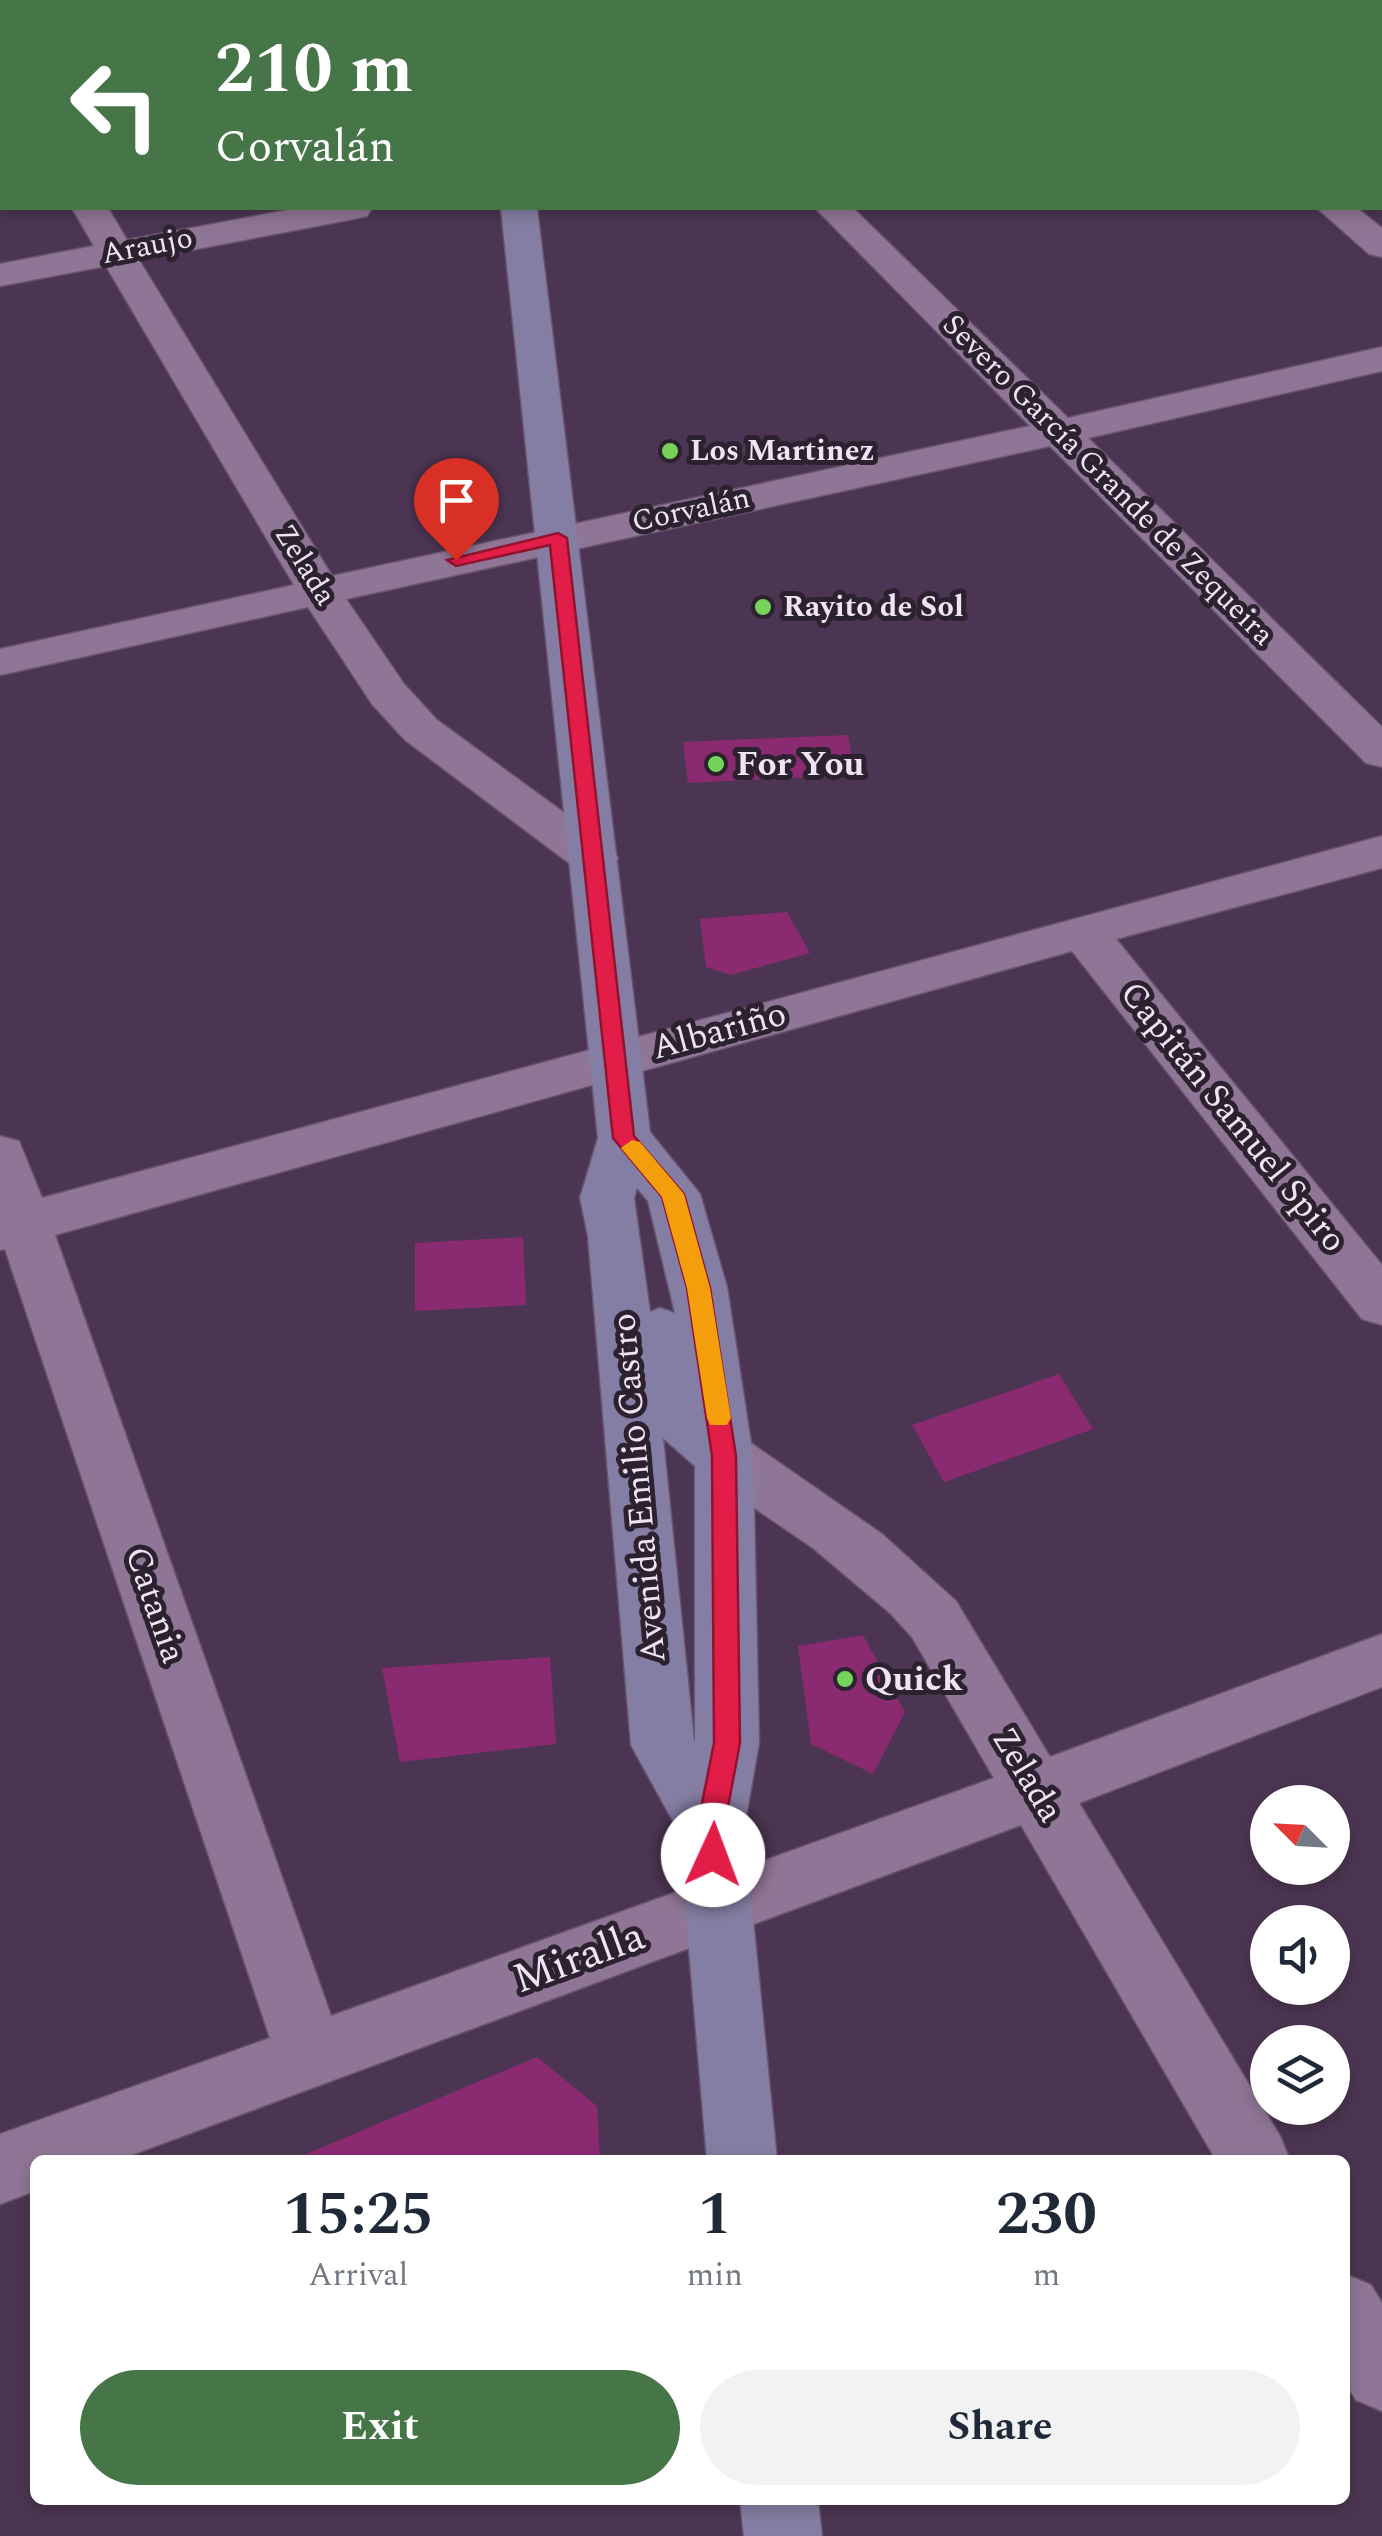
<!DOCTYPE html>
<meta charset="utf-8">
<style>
body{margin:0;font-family:Spectral,serif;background:#f2f2f3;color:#1f2937;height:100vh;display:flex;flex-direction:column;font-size:38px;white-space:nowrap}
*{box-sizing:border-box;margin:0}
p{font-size:32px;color:#747a83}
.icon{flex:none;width:55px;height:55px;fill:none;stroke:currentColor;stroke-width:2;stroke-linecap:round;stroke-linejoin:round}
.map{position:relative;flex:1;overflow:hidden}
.details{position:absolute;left:30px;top:2155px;width:1320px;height:350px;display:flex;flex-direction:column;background:#fff;border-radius:15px;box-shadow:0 5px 15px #0003}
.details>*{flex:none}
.guide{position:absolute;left:0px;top:0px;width:1382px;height:210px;box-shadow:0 5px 15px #0003;background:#467547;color:#fff;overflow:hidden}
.needle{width:65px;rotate:294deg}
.buttons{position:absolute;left:1250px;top:1785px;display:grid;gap:20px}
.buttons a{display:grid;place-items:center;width:100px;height:100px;border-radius:50%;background:#fff;box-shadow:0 5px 15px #0003;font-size:50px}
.pin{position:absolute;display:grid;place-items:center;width:85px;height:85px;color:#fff;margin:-102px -42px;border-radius:50% 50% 50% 0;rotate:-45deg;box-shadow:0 0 10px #0007}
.pin .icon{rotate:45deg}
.me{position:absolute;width:110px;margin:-55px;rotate:2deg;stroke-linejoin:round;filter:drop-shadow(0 0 8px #0008)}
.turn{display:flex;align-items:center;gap:35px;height:210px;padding:0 50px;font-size:45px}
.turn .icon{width:130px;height:130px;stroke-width:2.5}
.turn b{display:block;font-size:70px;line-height:85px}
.eta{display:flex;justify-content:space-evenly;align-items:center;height:170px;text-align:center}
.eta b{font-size:60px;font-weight:700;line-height:70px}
.cta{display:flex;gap:20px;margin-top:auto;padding:20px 50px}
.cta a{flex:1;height:115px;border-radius:60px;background:#467547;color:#fff;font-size:40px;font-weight:700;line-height:115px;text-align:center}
.cta a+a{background:#f2f2f3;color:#1f2937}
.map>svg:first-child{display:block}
.building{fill:#8a2b72}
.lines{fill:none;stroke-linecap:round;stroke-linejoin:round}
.street-casing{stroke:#67546c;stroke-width:3}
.secondary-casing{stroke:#67546c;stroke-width:3}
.street{fill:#907696;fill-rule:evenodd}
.secondary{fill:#857ea4;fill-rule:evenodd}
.route{fill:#e11d48;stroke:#92132f;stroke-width:2.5}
.slow{fill:#f59e0b}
.poi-dot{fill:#75d25b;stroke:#2c212f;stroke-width:4}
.labels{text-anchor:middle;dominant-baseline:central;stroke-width:10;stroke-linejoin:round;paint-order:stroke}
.far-street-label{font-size:30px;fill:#f1e3f5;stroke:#2c212f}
.far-poi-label{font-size:30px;font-weight:bold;fill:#f1e3f5;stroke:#2c212f;text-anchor:start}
.poi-label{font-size:35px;font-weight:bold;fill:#f1e3f5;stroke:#2c212f;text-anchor:start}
.street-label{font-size:35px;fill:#f1e3f5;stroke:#2c212f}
.near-street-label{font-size:42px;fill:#f1e3f5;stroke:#2c212f}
</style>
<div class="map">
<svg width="1382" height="2536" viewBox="0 0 1382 2536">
<rect width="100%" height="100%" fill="#4c3552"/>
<g class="building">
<path d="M 848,735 L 855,775 L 688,783 L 683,742 Z"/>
<path d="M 787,912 L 810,953 L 731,975 L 706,967 L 700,919 Z"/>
<path d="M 523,1237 L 526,1305 L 415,1311 L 415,1243 Z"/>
<path d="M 1059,1374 L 1093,1429 L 944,1482 L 912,1425 Z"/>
<path d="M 863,1635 L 905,1712 L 873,1774 L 811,1744 L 798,1646 Z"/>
<path d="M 550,1657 L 556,1744 L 400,1762 L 382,1668 Z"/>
<path d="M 537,2057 L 597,2106 L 600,2160 L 292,2160 Z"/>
</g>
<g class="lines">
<g class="street-casing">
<g id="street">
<path d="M 609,0 L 642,0 L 643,2 L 611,2 Z"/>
<rect x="1380" y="7" width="2" height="20"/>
<path d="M 0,42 L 2,43 L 2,67 L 0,67 Z"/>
<path d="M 72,208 L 108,208 L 127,240 L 299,208 L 372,208 L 367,216 L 354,219 L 139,260 L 332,576 L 1030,426 L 815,208 L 853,208 L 1068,418 L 1382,347 L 1382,371 L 1088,438 L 1382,727 L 1382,767 L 1366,763 L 1050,446 L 346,599 L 404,684 L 437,720 L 611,847 L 618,858 L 611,869 L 594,874 L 577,869 L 405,740 L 372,704 L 308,607 L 0,675 L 0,649 L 294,585 L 106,266 L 0,286 L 0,264 L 94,246 Z"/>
<path d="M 1317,208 L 1357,208 L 1382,228 L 1382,257 L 1369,254 Z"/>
<path d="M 1382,836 L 1382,868 L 1116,939 L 1382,1265 L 1382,1325 L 1362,1319 L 1072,951 L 55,1235 L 331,2016 L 994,1778 L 912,1637 L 890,1613 L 813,1548 L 703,1473 L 695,1456 L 703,1439 L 724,1433 L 745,1439 L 882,1534 L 956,1601 L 1050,1757 L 1382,1634 L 1382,1687 L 1079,1803 L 1280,2136 L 1290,2160 L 1216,2160 L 1021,1825 L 118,2160 L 35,2160 L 35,2191 L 0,2204 L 0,2134 L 270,2038 L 5,1249 L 0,1250 L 0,1136 L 19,1141 L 42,1198 Z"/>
<path d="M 1345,2274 L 1371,2285 L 1382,2303 L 1382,2411 L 1356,2400 L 1345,2382 Z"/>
</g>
</g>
<g class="secondary-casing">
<g id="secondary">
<path d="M 490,0 L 555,0 L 489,2 Z"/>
<path d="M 501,208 L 537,208 L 650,1132 L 700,1194 L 727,1287 L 753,1456 L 759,1743 L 744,1828 L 777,2160 L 707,2160 L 679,1832 L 631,1745 L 588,1236 L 580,1198 L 598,1138 ZM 637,1188 L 648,1201 L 675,1313 L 660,1308 L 650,1312 L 634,1198 ZM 663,1438 L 695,1466 L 695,1742 L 694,1740 Z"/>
<path d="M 740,2500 L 818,2500 L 822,2536 L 744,2536 Z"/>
</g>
</g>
<use href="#street" class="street"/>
<use href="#secondary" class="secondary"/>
</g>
<path class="route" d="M 558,533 L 567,538 L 634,1136 L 684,1194 L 710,1288 L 736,1456 L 740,1743 L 724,1828 L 727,1855 L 723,1863 L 713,1867 L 703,1863 L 697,1828 L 714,1743 L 712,1456 L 687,1288 L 662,1197 L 613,1138 L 550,545 L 456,566 L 447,560 Z"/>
<path class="slow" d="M 632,1140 L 640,1142 L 684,1194 L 710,1288 L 731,1418 L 727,1425 L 710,1425 L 707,1418 L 687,1288 L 662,1197 L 621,1148 Z"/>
<g class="poi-dot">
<circle cx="670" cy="451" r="10"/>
<circle cx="763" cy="607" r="10"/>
<circle cx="716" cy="764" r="10"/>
<circle cx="845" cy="1679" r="10"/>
</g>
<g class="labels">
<g class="far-street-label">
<text transform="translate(147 246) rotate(-11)">Araujo</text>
<text transform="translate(1108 480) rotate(45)">Severo García Grande de Zequeira</text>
<text transform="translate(691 510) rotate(-12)">Corvalán</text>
<text transform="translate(305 565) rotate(58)">Zelada</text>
</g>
<g class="far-poi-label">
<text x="690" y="451">Los Martinez</text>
<text x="783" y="607">Rayito de Sol</text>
</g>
<g class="poi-label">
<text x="736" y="764">For You</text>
<text x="865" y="1679">Quick</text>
</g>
<g class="street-label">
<text transform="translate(719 1031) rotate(-15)">Albariño</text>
<text transform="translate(1233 1117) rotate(51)">Capitán Samuel Spiro</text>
<text transform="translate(639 1488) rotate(-95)">Avenida Emilio Castro</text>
<text transform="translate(155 1605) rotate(71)">Catania</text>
<text transform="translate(1027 1775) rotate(59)">Zelada</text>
</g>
<g class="near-street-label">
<text transform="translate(579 1958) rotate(-20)">Miralla</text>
</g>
</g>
</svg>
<div class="buttons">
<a><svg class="needle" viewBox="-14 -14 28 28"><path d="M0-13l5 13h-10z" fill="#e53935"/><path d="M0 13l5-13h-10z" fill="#747a83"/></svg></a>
<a><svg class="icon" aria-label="sound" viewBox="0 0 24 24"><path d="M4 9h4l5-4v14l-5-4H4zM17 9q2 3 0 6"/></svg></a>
<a><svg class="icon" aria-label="layers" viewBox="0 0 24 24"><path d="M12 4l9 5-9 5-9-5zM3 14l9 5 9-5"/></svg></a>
</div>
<div class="pin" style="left:456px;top:560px;background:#d93025"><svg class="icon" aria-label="arrive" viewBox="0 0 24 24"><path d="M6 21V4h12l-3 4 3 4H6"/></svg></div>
<svg class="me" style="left:713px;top:1855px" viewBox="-20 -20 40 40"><circle r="19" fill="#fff"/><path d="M0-13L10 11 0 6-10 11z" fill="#e11d48"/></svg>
<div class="guide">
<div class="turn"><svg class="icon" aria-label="left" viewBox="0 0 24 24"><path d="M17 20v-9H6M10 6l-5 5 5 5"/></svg><div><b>210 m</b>Corvalán</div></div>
</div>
<section class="details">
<div class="eta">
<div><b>15:25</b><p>Arrival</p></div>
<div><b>1</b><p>min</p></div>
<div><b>230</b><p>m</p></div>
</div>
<div class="cta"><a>Exit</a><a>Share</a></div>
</section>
</div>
